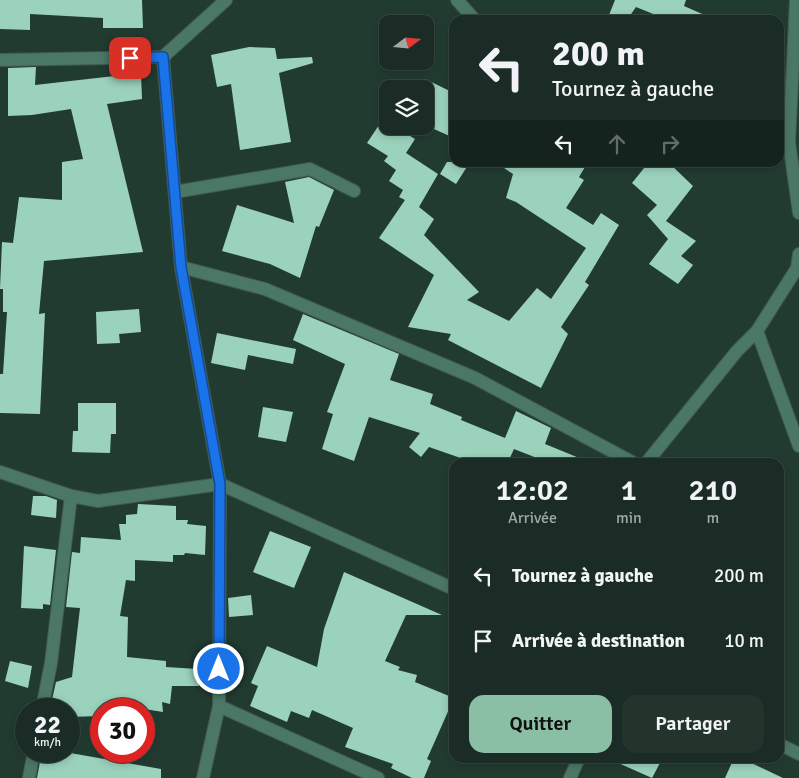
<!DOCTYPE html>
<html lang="fr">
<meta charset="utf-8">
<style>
body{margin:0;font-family:Signika,sans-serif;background:#23342d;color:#f1f3f6;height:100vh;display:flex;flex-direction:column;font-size:19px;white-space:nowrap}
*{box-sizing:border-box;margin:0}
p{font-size:16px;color:#9fa7a7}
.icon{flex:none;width:28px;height:28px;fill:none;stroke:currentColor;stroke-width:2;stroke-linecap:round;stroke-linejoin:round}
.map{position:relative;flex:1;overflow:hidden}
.panel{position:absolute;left:449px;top:458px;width:335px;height:305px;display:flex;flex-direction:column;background:#1a2c25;border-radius:15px;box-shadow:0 2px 8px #0003,0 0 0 1px #384842}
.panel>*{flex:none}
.guide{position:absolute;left:449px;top:15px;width:335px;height:152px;border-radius:15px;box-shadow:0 2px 8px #0003,0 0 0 1px #384842;background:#1a2c25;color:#f1f3f6;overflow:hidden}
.needle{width:32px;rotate:74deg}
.controls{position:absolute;left:379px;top:15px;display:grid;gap:10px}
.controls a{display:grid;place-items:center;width:55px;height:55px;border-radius:10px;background:#1a2c25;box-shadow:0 2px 8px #0003,0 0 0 1px #384842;font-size:25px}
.speed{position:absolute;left:15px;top:698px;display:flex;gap:10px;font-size:25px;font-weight:700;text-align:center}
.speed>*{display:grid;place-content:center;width:65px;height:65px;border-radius:50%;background:#1a2c25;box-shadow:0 2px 8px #0003,0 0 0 1px #384842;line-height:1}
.speed small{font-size:12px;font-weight:400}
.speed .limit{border:8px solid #d22;background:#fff;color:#111}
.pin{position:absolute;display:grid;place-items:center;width:42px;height:42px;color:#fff;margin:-21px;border-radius:10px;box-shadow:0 2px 8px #0006}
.me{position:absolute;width:55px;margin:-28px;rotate:0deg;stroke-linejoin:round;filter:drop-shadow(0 0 4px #0008)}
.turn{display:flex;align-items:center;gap:18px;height:105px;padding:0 20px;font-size:22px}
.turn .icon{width:65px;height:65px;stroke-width:2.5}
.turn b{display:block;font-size:35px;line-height:42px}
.lanes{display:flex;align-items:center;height:48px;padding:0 20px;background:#0003;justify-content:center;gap:25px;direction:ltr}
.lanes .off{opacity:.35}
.eta{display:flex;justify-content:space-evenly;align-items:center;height:85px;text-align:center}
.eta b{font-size:30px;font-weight:600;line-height:35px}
.button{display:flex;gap:10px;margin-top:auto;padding:10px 20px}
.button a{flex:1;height:58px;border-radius:15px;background:#8abfa5;color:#111;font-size:20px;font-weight:600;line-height:58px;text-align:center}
.button a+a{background:#23342d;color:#f1f3f6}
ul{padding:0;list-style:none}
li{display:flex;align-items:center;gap:15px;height:65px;padding:0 20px}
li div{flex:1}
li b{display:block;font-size:19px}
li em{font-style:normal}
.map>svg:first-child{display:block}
.building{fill:#9bd2bc}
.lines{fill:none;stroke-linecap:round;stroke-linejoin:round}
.street-casing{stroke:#41594f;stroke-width:14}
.street{stroke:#4b7866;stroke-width:12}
.route-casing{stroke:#114b97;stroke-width:12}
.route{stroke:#1a73e8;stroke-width:9}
</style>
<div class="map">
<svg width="799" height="778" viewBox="0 0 799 778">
<rect width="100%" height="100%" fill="#223b31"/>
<g class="building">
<path d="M 0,0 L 142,0 L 143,28 L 103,28 L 103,18 L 30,14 L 30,30 L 0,29 Z"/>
<path d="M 615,0 L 686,0 L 684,6 L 716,20 L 668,20 L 636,7 L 627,20 L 607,20 Z"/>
<path d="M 249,47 L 275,48 L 277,59 L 312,57 L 313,63 L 279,73 L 291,142 L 240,150 L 231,84 L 217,87 L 211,55 Z"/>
<path d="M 36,67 L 35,85 L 141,73 L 142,99 L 107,104 L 143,252 L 44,261 L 39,314 L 45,313 L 40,414 L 0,413 L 0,374 L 3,374 L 7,312 L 3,312 L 3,289 L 0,289 L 2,242 L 13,243 L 19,197 L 62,200 L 62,162 L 83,159 L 71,109 L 32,115 L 8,116 L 8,68 Z"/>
<path d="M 425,79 L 454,93 L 454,138 L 425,125 Z"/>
<path d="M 383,119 L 388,122 L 388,126 L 394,126 L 415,139 L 406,153 L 438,174 L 419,207 L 434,219 L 424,235 L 479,292 L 467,300 L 509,321 L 537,288 L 551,299 L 586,248 L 516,202 L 506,198 L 513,174 L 495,162 L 588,162 L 579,177 L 584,180 L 566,208 L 593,225 L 601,213 L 619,225 L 585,282 L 589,285 L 561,327 L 568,334 L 541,388 L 448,340 L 451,334 L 408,327 L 434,275 L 379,238 L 405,200 L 399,197 L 403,190 L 389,181 L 396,170 L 384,161 L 388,156 L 367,143 Z"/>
<path d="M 447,162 L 470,162 L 456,184 L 440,174 Z"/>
<path d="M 649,162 L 668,162 L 693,186 L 666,221 L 696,241 L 681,256 L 693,265 L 678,284 L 649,264 L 668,239 L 647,215 L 657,205 L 632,183 Z"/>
<path d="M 309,177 L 334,190 L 319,227 L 316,226 L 300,278 L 270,264 L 222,251 L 237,205 L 294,223 L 285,182 Z"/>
<path d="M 139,309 L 141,332 L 119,334 L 120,343 L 97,344 L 96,312 Z"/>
<path d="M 303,314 L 399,354 L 390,380 L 433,394 L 430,404 L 462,417 L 461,420 L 505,438 L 516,411 L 551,428 L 545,444 L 589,462 L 547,462 L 514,449 L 508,462 L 472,462 L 429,447 L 421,457 L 409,447 L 420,433 L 369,417 L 354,461 L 322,449 L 333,414 L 327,412 L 345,364 L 293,340 Z"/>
<path d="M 217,333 L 296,349 L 293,364 L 248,355 L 245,370 L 211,363 Z"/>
<path d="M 78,403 L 116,403 L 116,434 L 111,434 L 110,453 L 72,452 L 73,431 L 78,431 Z"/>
<path d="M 263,407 L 293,412 L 286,442 L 258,437 Z"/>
<path d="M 33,496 L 46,496 L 57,500 L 56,518 L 31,515 Z"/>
<path d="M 138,504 L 176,506 L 176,520 L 188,520 L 187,524 L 206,526 L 205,555 L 185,553 L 184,555 L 173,555 L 173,562 L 135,560 L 135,581 L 126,580 L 120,616 L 128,617 L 127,657 L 166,661 L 166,667 L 198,669 L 199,686 L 172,686 L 170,704 L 162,702 L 163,712 L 144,709 L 101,709 L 101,716 L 69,717 L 69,709 L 50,709 L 56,682 L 72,677 L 80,608 L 66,607 L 72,552 L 80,553 L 81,537 L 121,540 L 119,524 L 126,524 L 126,515 L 137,514 Z"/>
<path d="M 270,531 L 311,547 L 294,588 L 253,572 Z"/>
<path d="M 24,546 L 56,550 L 50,605 L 43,604 L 43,609 L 21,608 Z"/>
<path d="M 344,572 L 442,615 L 406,615 L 385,661 L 400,667 L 398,670 L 417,675 L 415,682 L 454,698 L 427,759 L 431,761 L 424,778 L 412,778 L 391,768 L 393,764 L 345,747 L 353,728 L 312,710 L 309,718 L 291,711 L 287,722 L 250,706 L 258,686 L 251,683 L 267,646 L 317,667 L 324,629 Z"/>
<path d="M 251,595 L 253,615 L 229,617 L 228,598 Z"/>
<path d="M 10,661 L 32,666 L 28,688 L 5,681 Z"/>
<path d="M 42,751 L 59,751 L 161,769 L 161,778 L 37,778 Z"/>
<path d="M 607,758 L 648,758 L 660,763 L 652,778 Z"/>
<path d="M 734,758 L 741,758 L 783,778 L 725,778 Z"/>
</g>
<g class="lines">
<g class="street-casing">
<g id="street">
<path d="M 457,0 L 475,20"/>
<path d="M 796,0 L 789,142 L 799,213"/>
<path d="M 163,57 L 181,267 L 220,484 L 219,706 L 203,778"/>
<path d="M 0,60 L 163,57 L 226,0"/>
<path d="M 175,192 L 310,169 L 354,191"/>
<path d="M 799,254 L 797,268 L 757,331 L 799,446"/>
<path d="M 181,267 L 265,289 L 475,378 L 632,462"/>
<path d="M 647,462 L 737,351 L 757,331"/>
<path d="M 0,472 L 71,496 L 98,501 L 220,484 L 454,589"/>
<path d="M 219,706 L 378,778"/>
<path d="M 42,709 L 51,663 L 71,496"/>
<path d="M 779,744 L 799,754"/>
<path d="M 29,778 L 34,751"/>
<path d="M 570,778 L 579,758"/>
</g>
</g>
<use href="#street" class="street"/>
</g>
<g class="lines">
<g class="route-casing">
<path id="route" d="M 130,58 L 163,57 L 181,267 L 220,484 L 219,669"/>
</g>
<use href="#route" class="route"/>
</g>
</svg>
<div class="controls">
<a><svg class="needle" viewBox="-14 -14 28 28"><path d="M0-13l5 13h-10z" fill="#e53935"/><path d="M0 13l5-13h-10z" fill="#9fa7a7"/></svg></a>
<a><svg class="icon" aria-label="layers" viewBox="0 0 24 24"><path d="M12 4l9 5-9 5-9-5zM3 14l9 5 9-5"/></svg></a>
</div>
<div class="speed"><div>22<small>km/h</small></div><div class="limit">30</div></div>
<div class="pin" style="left:130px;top:58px;background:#d93025"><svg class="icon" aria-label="arrive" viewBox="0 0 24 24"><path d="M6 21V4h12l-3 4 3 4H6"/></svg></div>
<svg class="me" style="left:219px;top:669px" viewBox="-20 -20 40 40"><circle r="17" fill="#1a73e8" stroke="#fff" stroke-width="3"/><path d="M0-11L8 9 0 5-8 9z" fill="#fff"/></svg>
<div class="guide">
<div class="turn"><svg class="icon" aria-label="left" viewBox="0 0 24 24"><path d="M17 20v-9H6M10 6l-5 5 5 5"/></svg><div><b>200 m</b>Tournez à gauche</div></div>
<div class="lanes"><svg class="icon" aria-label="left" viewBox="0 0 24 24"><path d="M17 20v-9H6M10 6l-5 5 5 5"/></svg><svg class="icon off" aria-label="ahead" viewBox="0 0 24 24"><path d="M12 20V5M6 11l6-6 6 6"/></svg><svg class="icon off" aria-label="right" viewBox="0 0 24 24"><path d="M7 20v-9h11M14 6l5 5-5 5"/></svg></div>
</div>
<section class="panel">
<div class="eta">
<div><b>12:02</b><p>Arrivée</p></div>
<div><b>1</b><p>min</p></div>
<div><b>210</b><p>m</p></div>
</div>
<ul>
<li><svg class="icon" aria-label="left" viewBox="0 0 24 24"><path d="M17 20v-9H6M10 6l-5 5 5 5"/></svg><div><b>Tournez à gauche</b></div><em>200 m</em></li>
<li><svg class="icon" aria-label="arrive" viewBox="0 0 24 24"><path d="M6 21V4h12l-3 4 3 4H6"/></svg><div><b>Arrivée à destination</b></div><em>10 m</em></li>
</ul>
<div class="button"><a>Quitter</a><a>Partager</a></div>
</section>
</div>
